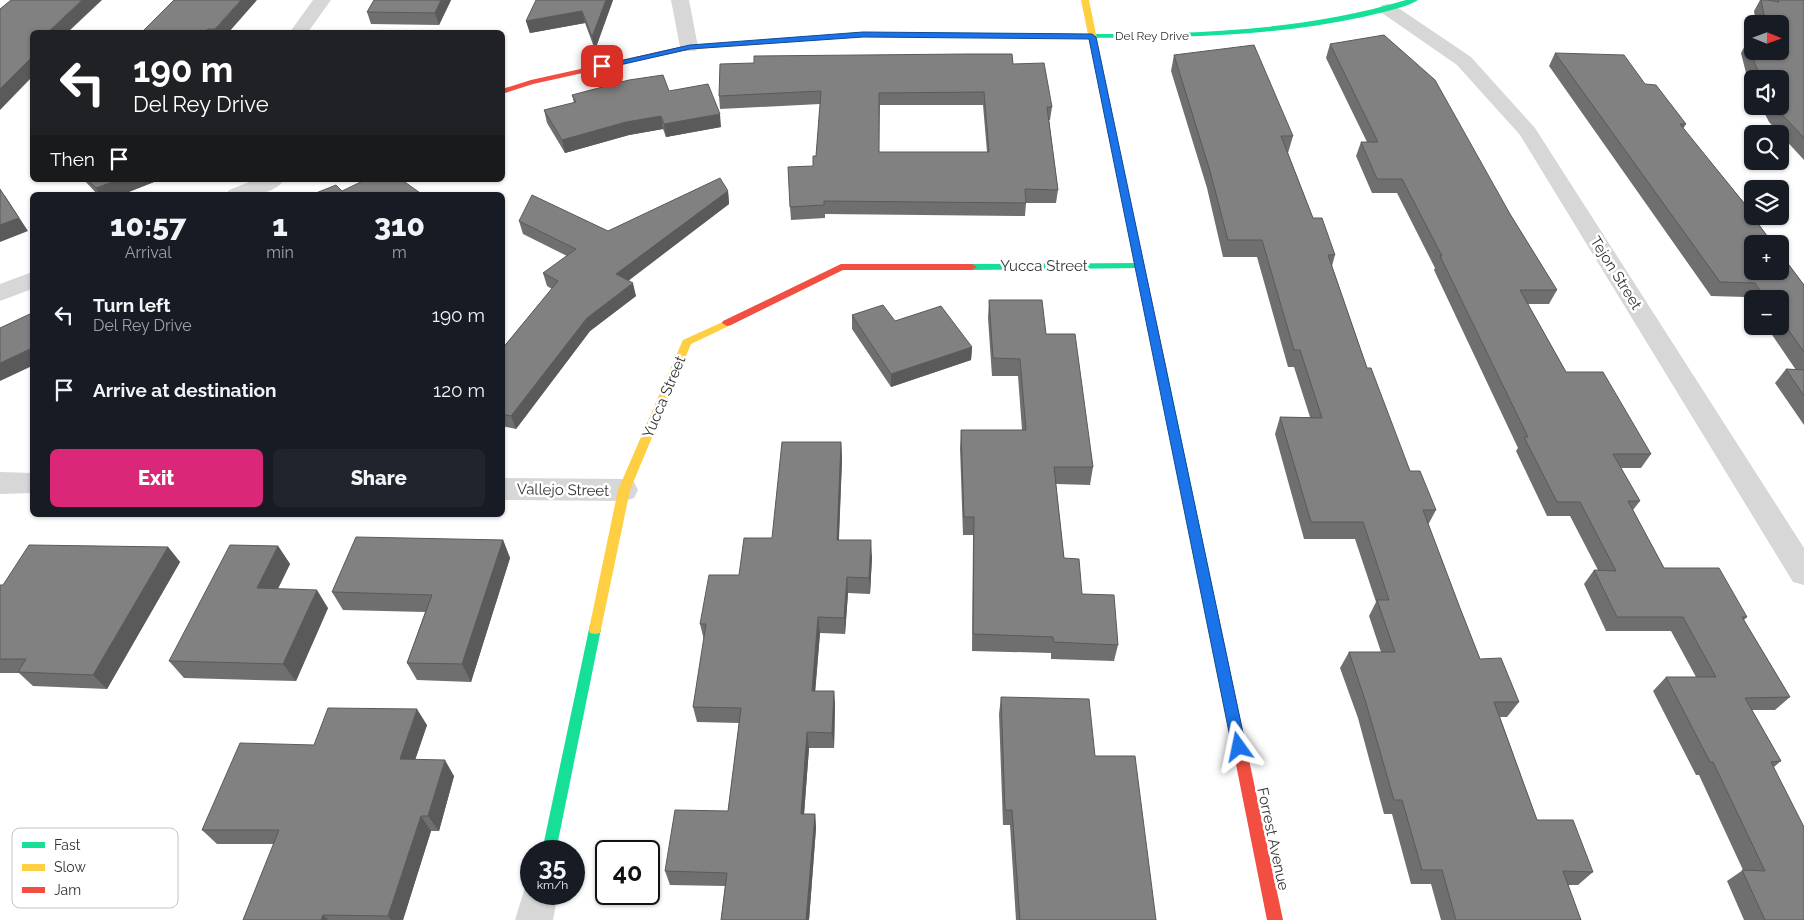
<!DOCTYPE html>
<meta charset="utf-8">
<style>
body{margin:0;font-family:Raleway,sans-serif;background:#20242c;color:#f1f3f6;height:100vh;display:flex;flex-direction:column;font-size:19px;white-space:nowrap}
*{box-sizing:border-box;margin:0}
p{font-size:16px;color:#9ea1a6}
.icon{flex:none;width:28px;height:28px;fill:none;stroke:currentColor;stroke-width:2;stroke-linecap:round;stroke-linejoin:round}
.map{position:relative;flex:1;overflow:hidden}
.drawer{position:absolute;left:30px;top:192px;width:475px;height:325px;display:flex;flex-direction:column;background:#171b24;border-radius:8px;box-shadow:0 1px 4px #0004}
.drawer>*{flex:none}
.top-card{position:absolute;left:30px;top:30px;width:475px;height:152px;border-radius:8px;box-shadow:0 1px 4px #0004;background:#202124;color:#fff;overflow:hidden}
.needle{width:32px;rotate:91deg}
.tools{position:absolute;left:1744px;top:15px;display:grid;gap:10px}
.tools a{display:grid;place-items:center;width:45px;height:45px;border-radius:8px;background:#171b24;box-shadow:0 1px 4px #0004;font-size:25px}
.speed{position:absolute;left:520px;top:840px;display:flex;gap:10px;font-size:25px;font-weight:700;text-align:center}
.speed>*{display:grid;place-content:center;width:65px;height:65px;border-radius:50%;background:#171b24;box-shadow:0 1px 4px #0004;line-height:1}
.speed small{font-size:12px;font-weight:400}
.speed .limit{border:2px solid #111;border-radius:8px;background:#fff;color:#111}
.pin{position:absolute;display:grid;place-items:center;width:42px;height:42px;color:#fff;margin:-21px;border-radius:10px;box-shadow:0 2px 8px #0006}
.me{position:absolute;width:55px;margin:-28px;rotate:348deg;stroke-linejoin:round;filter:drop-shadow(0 0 4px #0008)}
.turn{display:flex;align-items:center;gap:18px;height:105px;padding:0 20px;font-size:22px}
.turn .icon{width:65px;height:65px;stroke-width:2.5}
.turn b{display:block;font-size:35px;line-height:42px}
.then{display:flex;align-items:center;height:48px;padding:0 20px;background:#0003;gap:10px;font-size:19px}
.eta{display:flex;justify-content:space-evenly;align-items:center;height:85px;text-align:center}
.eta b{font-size:30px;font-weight:800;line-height:35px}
.primary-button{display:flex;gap:10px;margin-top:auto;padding:10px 20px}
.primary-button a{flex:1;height:58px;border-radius:8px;background:#db2777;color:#fff;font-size:20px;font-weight:800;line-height:58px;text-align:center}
.primary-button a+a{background:#20242c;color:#f1f3f6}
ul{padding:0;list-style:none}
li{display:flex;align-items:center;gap:15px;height:75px;padding:0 20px}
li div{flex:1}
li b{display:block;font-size:19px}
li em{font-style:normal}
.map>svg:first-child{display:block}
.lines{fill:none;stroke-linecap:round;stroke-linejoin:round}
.street{fill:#d7d7d7;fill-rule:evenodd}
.fast{fill:#16e098;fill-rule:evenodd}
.slow{fill:#ffcf43;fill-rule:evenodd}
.jam{fill:#f24e42;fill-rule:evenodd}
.wall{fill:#6f6f6f;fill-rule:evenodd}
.shaded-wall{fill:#5a5a5a}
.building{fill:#818181;stroke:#5a5a5a;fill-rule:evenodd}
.route{fill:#1a73e8;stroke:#114b97}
.labels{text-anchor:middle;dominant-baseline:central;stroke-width:5;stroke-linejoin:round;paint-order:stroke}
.far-street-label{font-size:12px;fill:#333;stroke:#fff}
.street-label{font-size:15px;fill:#333;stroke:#fff}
.key{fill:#fff;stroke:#c2c2c2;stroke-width:1}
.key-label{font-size:14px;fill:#333}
</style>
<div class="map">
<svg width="1804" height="920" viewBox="0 0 1804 920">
<rect width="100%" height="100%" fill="#fff"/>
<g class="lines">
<g class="street">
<path d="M 313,0 L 331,0 L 308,32 L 290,32 Z"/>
<path d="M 671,0 L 689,0 L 698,47 L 696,51 L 682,51 L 680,47 Z"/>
<path d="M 1388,4 L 1394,5 L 1471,57 L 1535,128 L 1804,548 L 1804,585 L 1793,582 L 1520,135 L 1457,65 L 1382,13 L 1379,9 L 1382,5 Z"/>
<path d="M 254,180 L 284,180 C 272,197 244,195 226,195 L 229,190 Z"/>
<path d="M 32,272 L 32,289 L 0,301 L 0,284 Z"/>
<path d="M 0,472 L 32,473 L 32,493 L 0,494 Z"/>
<path d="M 502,478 L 624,479 L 634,482 L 638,490 L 634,498 L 624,501 L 502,500 Z"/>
<path d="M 531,879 L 531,894 L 558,894 L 553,920 L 515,920 L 527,881 Z"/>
</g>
<g class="fast">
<path d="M 1406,0 L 1418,0 C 1406,8 1378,13 1363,17 C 1270,37 1176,38 1081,38 L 1077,36 L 1081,34 C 1192,34 1299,32 1406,0 Z"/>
<path d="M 1139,263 L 1144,266 L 1142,268 L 972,270 L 967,267 L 972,264 Z"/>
<path d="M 1162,367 L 1167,371 L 1217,609 L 1215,613 L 1211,614 L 1207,613 L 1205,609 L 1157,371 Z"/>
<path d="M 595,624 L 600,625 L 601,629 L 556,851 L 542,851 L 589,629 L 590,625 Z"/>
</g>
<g class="slow">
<path d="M 1081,0 L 1089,0 L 1127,185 L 1123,188 L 1119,185 Z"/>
<path d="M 863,33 L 892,33 L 896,35 L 892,37 L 863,37 L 684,50 L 680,48 L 684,46 Z"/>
<path d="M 727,320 L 731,321 L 732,323 L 731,325 L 691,344 L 630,490 L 601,629 L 600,633 L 595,634 L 590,633 L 589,629 L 618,490 L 682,342 L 683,340 Z"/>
</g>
<g class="jam">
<path d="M 889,33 L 1081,34 L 1085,36 L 1081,38 L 892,37 L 889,37 Z"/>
<path d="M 684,46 L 687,46 L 687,50 L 533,84 L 502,94 L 502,89 L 531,80 Z"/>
<path d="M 1123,182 L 1127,185 L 1167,371 L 1162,375 L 1157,371 L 1119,185 Z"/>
<path d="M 841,264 L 972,264 L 977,267 L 972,270 L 843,270 L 731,325 L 727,326 L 722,323 L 723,321 Z"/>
<path d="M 1211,604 L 1215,605 L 1217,609 L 1283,920 L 1267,920 L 1205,609 L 1207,605 Z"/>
</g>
</g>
<g class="wall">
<path d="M 174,0 L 229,32 L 142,32 Z"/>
<path d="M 451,0 L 439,25 L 371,24 L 367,12 Z"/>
<path d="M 613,0 L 595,50 L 585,23 L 530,33 L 526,21 Z"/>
<path d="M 1760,0 L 1804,0 L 1804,160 L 1769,122 L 1761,106 L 1780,106 L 1780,79 L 1752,79 L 1752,88 L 1747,77 L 1741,53 L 1748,40 L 1780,51 L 1780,24 L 1756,24 L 1754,11 Z"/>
<path d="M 1330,44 L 1510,214 L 1557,290 L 1549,304 L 1528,304 L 1566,372 L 1651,454 L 1641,468 L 1621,468 L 1640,501 L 1633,510 L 1664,568 L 1747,617 L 1744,620 L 1790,697 L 1775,710 L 1752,710 L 1781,761 L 1774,767 L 1804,920 L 1744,920 L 1727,881 L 1743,870 L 1699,775 L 1696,775 L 1653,691 L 1666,677 L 1696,677 L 1671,631 L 1606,631 L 1584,584 L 1594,570 L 1598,570 L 1570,516 L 1547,516 L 1516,451 L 1518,448 L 1434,270 L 1435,268 L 1397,193 L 1372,193 L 1356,156 L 1361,142 L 1367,142 L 1326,58 Z"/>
<path d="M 1555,53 L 1686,124 L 1683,129 L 1756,217 L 1755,219 L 1804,285 L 1804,425 L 1775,383 L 1786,369 L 1796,370 L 1766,326 L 1780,326 L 1780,299 L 1752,299 L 1752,306 L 1746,297 L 1711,296 L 1549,66 Z"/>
<path d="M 1174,55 L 1293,136 L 1288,153 L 1313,218 L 1335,255 L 1332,266 L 1367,368 L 1410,471 L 1436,510 L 1428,525 L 1460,608 L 1480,659 L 1519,702 L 1507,717 L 1500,717 L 1537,820 L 1593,872 L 1578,885 L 1568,885 L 1581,920 L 1441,920 L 1431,884 L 1411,884 L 1392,814 L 1384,814 L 1358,718 L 1340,668 L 1349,652 L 1381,652 L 1369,616 L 1376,602 L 1355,539 L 1304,539 L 1275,434 L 1280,417 L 1310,417 L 1294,367 L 1288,367 L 1257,257 L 1223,257 L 1207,188 L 1171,71 Z"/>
<path d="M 1013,64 L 1052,107 L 1050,120 L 1049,120 L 1058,190 L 1056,203 L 1026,203 L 1025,216 L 825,214 L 825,218 L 791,220 L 790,207 L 813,166 L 816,156 L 820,104 L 720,109 L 719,96 ZM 880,105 L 983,105 L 987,152 L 879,152 Z"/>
<path d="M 669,91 L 721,127 L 666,137 L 663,129 L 629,135 L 565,153 L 547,123 L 544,110 L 574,103 L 572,95 Z"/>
<path d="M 84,180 L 159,180 L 121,195 L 98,195 Z"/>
<path d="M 728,191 L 729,204 L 628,280 L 636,296 L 590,331 L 516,429 L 502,426 L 502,349 L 552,289 L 547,286 L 543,273 L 567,256 L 523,234 L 519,221 L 608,231 Z"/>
<path d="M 989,300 L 1046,334 L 1093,467 L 1090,485 L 1056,484 L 1064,558 L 1082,594 L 1118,645 L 1114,661 L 1051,659 L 1051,653 L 972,651 L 973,535 L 963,535 L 960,448 L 961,430 L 1022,430 L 1018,376 L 992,376 L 988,318 Z"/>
<path d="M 852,315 L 895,321 L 972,347 L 971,360 L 891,387 L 852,329 Z"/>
<path d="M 841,442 L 842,459 L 839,540 L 872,557 L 870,594 L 848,593 L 845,634 L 820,633 L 815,691 L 834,691 L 835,706 L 834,748 L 809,748 L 804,814 L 815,814 L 816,828 L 809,920 L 721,920 L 725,886 L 670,885 L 665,871 L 728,811 L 739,723 L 697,722 L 693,707 L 704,640 L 700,624 L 739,575 L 772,538 Z"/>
<path d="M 503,540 L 510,558 L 471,682 L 417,680 L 407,663 L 425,612 L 343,610 L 332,592 Z"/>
<path d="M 278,546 L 290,564 L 278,589 L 328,608 L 296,681 L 184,678 L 169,661 Z"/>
<path d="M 168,547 L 180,562 L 107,689 L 33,686 L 19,673 L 0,673 L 0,585 L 3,585 Z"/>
<path d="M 1001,697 L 1095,756 L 1156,920 L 1016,920 L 1010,825 L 1003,825 L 999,714 Z"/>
<path d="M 427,725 L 415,760 L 454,776 L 439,831 L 431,831 L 403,920 L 243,920 L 274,844 L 217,844 L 202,830 L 314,745 Z"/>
</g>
<g class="shaded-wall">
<path d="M 82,0 L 102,0 L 68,32 L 48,32 Z"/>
<path d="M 241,0 L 257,0 L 229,32 L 217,32 L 215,29 Z"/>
<path d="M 441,0 L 451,0 L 439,25 L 435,13 Z"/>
<path d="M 606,0 L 613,0 L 595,50 L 592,37 Z"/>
<path d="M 582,11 L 585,23 L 530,33 L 526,21 Z"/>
<path d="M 32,57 L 32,77 L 0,110 L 0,89 Z"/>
<path d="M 720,114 L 721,127 L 666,137 L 664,124 Z"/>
<path d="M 661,116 L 663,129 L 629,135 L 565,153 L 562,140 L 626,122 Z"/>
<path d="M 118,180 L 159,180 L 121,195 L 100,195 L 96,188 Z"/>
<path d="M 728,191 L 729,204 L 619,288 L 616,274 Z"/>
<path d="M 5,196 L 28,231 L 0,242 L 0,225 Z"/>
<path d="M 633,283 L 636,296 L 590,331 L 516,429 L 511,416 L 587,318 Z"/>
<path d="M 972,347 L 971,360 L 891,387 L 891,374 Z"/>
<path d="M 32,348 L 32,366 L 0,381 L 0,363 Z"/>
<path d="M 841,442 L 842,459 L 838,556 L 837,540 Z"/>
<path d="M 503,540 L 510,558 L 471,682 L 462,664 Z"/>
<path d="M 871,540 L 872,557 L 870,594 L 869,578 Z"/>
<path d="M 278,546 L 290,564 L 269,606 L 257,588 Z"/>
<path d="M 168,547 L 180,562 L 107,689 L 93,675 Z"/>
<path d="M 847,577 L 848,593 L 845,634 L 844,618 Z"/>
<path d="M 317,590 L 328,608 L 296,681 L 283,664 Z"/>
<path d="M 818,617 L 820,633 L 814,706 L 812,691 Z"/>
<path d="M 834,691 L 835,706 L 834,748 L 832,733 Z"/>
<path d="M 417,709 L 427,725 L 410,775 L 400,759 Z"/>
<path d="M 807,732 L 809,748 L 803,828 L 801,814 Z"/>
<path d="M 445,760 L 454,776 L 439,831 L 428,816 Z"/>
<path d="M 815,814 L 816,828 L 809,920 L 806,920 Z"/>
<path d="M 421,816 L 431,831 L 403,920 L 391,920 L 388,916 Z"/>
<path d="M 323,915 L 328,920 L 321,920 Z"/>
</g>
<g class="building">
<path d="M 11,0 L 82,0 L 48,32 L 32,32 L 32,57 L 0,89 L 0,9 Z"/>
<path d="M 174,0 L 241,0 L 215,29 L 208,29 L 206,32 L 142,32 Z"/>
<path d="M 374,0 L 441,0 L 435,13 L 367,12 Z"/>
<path d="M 536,0 L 606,0 L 592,37 L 582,11 L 526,21 Z"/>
<path d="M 1761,0 L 1768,0 L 1779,2 L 1778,0 L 1804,0 L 1804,138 L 1777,109 L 1775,106 L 1780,106 L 1780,79 L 1762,79 L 1755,64 L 1748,40 L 1752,41 L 1752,51 L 1780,51 L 1780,24 L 1766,24 Z"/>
<path d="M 1384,35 L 1435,80 L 1510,214 L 1557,290 L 1520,290 L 1566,372 L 1603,372 L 1651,454 L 1613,454 L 1640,501 L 1628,501 L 1664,568 L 1719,568 L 1747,617 L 1742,617 L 1790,697 L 1745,698 L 1781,761 L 1771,762 L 1804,827 L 1804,920 L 1765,920 L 1742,870 L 1765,871 L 1713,762 L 1710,762 L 1666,677 L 1716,677 L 1683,617 L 1617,617 L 1594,570 L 1616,571 L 1580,502 L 1557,502 L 1524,437 L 1528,437 L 1440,256 L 1442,256 L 1402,179 L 1377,179 L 1361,142 L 1378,142 L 1330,44 Z"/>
<path d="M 1254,45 L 1293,136 L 1281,136 L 1313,218 L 1322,218 L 1335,255 L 1328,255 L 1367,368 L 1371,368 L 1410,471 L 1420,471 L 1436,510 L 1423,510 L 1460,608 L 1480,659 L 1501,658 L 1519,702 L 1494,702 L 1537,820 L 1573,820 L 1593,872 L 1563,871 L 1581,920 L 1456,920 L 1442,870 L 1422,870 L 1402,800 L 1394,800 L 1366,703 L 1349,652 L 1395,652 L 1377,600 L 1389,600 L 1363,522 L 1311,522 L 1280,417 L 1322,418 L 1300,350 L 1294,350 L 1262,240 L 1228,240 L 1210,171 L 1174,55 Z"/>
<path d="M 1555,53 L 1624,55 L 1645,84 L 1656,85 L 1686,124 L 1680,124 L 1752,213 L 1752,216 L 1755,216 L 1756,217 L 1753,217 L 1773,244 L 1752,244 L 1752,271 L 1780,271 L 1780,253 L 1804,285 L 1804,352 L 1780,318 L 1780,299 L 1766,299 L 1755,283 L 1720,282 Z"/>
<path d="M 968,54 L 1012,54 L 1013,64 L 1044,63 L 1052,107 L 1047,107 L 1058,190 L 1025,189 L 1026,203 L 824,201 L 824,205 L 790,207 L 788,167 L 813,166 L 813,156 L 816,156 L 821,91 L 719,96 L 720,64 L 754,63 L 754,56 ZM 984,92 L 989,152 L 879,152 L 879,93 Z"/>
<path d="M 663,75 L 669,91 L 708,84 L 720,114 L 664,124 L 661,116 L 626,122 L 562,140 L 544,110 L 576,102 L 572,95 L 629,80 Z"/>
<path d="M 720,178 L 728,191 L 616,274 L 633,283 L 587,318 L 511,416 L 502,414 L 502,349 L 558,281 L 543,273 L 576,249 L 519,221 L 532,195 L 608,231 Z"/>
<path d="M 88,180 L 118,180 L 96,188 Z"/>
<path d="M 365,180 L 402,180 L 423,195 L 311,195 L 336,185 L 342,191 Z"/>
<path d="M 0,189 L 19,218 L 0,225 Z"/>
<path d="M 989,300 L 1042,300 L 1046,334 L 1075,334 L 1093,467 L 1054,467 L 1064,558 L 1079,559 L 1082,594 L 1114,595 L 1118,645 L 1054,642 L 1053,637 L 973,634 L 974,517 L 964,517 L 961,430 L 1026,430 L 1020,359 L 993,358 Z"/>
<path d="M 883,305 L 895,321 L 941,306 L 972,347 L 891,374 L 852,315 Z"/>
<path d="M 32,313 L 32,348 L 0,363 L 0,328 Z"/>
<path d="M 1786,369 L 1804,370 L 1804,396 Z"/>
<path d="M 782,442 L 841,442 L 837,540 L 871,540 L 869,578 L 847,577 L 844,618 L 818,617 L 812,691 L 834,691 L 832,733 L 807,732 L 801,814 L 815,814 L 806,920 L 721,920 L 727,873 L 665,871 L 675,810 L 728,811 L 741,708 L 693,707 L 706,624 L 700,624 L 709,575 L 739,575 L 744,538 L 772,538 Z"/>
<path d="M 356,537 L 503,540 L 462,664 L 407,663 L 432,595 L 332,592 Z"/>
<path d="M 29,545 L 168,547 L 93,675 L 18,672 L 26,659 L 0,659 L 0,585 L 3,585 Z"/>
<path d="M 230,545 L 278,546 L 257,588 L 317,590 L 283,664 L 169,661 Z"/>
<path d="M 1001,697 L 1089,699 L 1095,756 L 1135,756 L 1156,920 L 1020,920 L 1012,810 L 1005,810 Z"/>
<path d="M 328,708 L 417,709 L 400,759 L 445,760 L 428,816 L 421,816 L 388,916 L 323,915 L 321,920 L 243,920 L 279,830 L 202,830 L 240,743 L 314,745 Z"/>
</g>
<path class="route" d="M 863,32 L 1092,34 L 1096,37 L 1246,747 L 1244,751 L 1239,753 L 1234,751 L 1232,747 L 1089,39 L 863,37 L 690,49 L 602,69 L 598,66 L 690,45 Z"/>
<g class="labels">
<g class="far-street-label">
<text x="1152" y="36">Del Rey Drive</text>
</g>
<g class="street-label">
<text x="1044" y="266">Yucca Street</text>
<text transform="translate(1616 273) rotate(58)">Tejon Street</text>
<text transform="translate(664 397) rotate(-67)">Yucca Street</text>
<text transform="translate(563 490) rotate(1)">Vallejo Street</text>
<text transform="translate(1273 839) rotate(78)">Forrest Avenue</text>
</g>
</g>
<rect x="12" y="828" width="166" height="80" rx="8" class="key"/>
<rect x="22" y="842" width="23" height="6" fill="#16e098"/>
<rect x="22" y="864" width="23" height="7" fill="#ffcf43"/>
<rect x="22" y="887" width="23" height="6" fill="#f24e42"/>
<g class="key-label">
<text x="54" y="850">Fast</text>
<text x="54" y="872">Slow</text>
<text x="54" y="895">Jam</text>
</g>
</svg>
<div class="tools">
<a><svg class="needle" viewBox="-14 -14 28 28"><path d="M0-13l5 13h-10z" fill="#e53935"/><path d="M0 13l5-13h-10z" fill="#9ea1a6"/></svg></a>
<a><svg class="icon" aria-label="sound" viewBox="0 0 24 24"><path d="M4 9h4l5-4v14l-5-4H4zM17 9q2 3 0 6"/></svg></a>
<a><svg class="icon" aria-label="search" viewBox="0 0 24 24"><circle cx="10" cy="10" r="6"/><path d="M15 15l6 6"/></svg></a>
<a><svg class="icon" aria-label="layers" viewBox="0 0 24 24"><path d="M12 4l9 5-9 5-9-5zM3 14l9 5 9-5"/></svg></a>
<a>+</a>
<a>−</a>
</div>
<div class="speed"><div>35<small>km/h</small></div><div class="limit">40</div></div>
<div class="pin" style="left:602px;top:66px;background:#d93025"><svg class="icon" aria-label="arrive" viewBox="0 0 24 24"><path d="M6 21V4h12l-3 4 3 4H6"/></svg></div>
<svg class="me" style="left:1239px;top:747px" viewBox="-20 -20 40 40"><path d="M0-17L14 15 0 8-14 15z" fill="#1a73e8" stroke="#fff" stroke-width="4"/></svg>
<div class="top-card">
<div class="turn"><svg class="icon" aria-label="left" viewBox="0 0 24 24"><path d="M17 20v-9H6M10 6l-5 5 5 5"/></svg><div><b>190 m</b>Del Rey Drive</div></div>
<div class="then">Then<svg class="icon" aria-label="arrive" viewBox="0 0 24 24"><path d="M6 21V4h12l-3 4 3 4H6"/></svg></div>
</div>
<section class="drawer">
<div class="eta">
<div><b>10:57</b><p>Arrival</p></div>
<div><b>1</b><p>min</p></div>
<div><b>310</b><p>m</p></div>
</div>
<ul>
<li><svg class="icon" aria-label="left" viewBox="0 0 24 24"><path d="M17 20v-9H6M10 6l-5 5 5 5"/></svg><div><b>Turn left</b><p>Del Rey Drive</p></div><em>190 m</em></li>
<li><svg class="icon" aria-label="arrive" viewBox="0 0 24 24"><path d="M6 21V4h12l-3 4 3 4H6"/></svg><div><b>Arrive at destination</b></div><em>120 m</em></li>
</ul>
<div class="primary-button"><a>Exit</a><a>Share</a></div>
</section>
</div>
